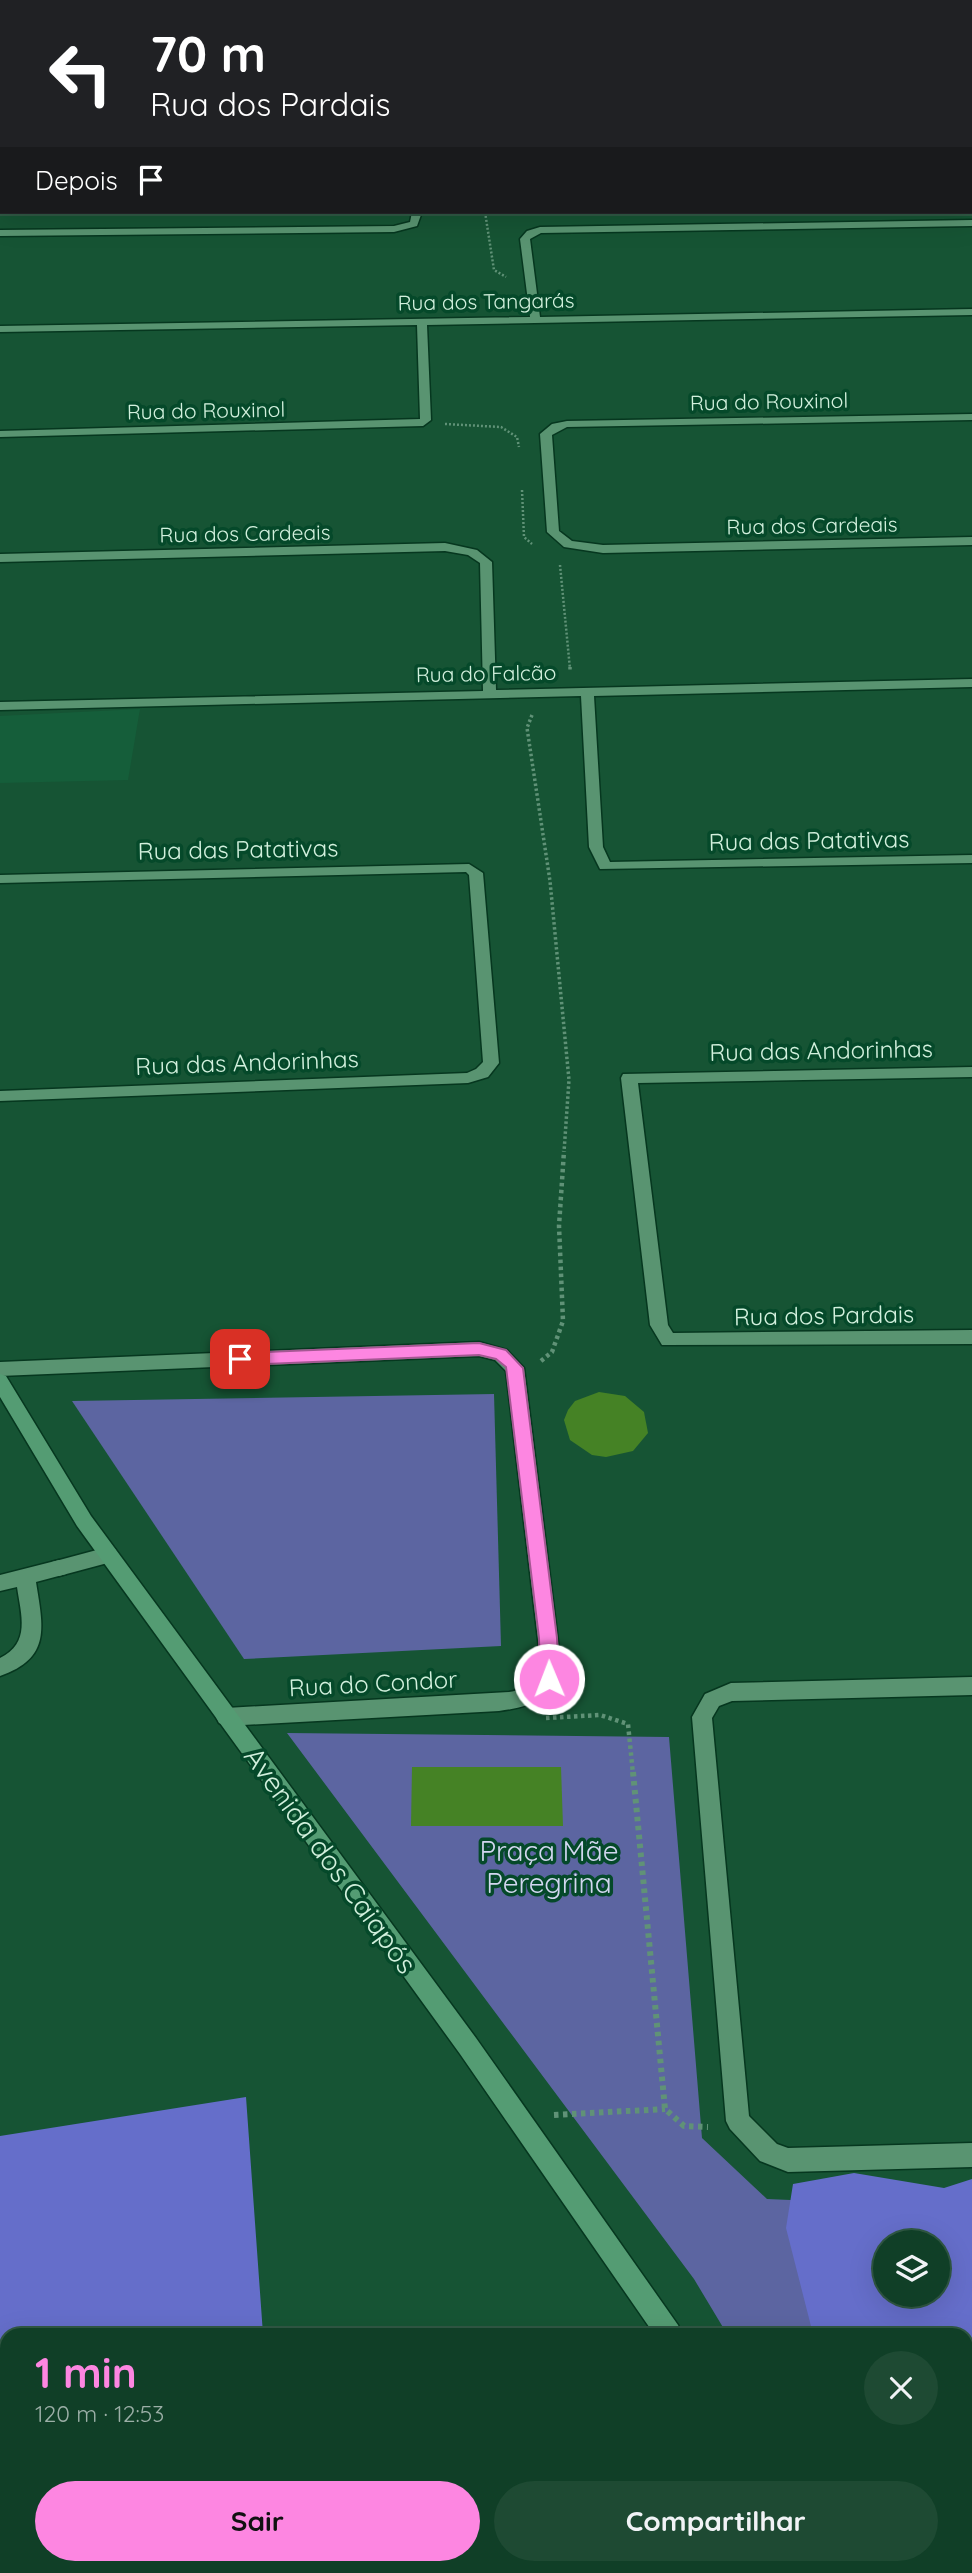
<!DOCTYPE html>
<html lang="pt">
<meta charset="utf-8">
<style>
body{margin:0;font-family:Quicksand,sans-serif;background:#1e4a33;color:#f1f3f6;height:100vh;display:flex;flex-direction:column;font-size:26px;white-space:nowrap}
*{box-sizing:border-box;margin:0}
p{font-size:23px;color:#9cafa7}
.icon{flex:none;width:38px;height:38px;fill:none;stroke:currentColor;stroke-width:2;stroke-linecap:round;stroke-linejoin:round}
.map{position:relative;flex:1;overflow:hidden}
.side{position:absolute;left:0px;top:2328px;width:973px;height:247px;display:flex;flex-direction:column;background:#103f27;border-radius:21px 21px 0 0;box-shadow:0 7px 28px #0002,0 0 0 2px #305844}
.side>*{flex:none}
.hud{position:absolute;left:0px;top:0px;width:973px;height:214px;box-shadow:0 7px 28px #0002,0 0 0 2px #305844;background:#202124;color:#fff;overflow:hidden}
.buttons{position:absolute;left:873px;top:2230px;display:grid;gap:14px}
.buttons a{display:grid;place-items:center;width:77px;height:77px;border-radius:50%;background:#103f27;box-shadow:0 7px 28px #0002,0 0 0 2px #305844;font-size:35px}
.pin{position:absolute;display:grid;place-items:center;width:60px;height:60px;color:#fff;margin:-30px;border-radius:14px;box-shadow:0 4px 10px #0006}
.me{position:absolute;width:77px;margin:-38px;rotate:359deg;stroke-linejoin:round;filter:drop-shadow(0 0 5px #0008)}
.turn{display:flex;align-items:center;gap:24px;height:147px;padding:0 35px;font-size:32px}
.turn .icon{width:91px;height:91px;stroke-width:2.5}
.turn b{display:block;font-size:49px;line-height:60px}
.then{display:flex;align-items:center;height:66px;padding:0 35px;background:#0003;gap:14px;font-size:26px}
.round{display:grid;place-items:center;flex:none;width:74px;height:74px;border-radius:37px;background:#1e4a33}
.head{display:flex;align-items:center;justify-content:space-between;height:119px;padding:0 35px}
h1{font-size:42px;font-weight:700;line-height:52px;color:#fd86e1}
.button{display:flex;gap:14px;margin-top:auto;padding:14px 35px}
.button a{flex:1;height:80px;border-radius:42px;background:#fd86e1;color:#111;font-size:28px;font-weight:700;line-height:80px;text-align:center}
.button a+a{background:#1e4a33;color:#f1f3f6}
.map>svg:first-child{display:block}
.built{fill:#155e3a}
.green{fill:#5c65a1;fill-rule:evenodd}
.forest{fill:#656eca;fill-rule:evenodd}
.building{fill:#458225}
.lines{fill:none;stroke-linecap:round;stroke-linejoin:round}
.service-casing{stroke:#06371f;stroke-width:3}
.minor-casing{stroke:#06371f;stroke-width:3}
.secondary-casing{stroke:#06371f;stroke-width:3}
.path-far3{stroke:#609277;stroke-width:2.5;stroke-dasharray:2 2;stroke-linecap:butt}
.path-far2{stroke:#609277;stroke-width:3.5;stroke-dasharray:2.5 2.5;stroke-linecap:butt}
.path-far1{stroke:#609277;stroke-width:4.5;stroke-dasharray:3.5 3.5;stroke-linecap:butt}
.path{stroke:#609277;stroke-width:6;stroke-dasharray:4.5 4.5;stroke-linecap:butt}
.service{fill:#599471;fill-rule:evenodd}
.minor{fill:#599471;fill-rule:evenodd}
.secondary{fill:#549c73;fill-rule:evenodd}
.route{fill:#fd86e1;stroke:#a45792;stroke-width:2}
.labels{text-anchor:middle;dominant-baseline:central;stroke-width:7;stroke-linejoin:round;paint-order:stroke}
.far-street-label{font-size:21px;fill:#d2f0dd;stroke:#05492a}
.street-label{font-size:24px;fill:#d2f0dd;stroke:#05492a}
.near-park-label{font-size:28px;fill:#d2d7f0;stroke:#05492a}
.near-street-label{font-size:28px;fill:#d2f0dd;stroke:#05492a}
</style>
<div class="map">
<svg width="972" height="2573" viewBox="0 0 972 2573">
<rect width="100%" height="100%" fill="#165434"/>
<path class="built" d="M 140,709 L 128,780 L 0,783 L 0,716 Z"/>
<g class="green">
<path d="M 494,1394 L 501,1646 L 244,1659 L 72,1401 Z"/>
<path d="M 287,1733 L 669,1737 L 702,2138 L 767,2199 L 932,2206 L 972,2204 L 972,2573 L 866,2573 L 863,2567 L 966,2567 L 966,2334 L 727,2334 L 694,2279 ZM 886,2242 L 938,2242 L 938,2294 L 886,2294 Z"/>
</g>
<g class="forest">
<path d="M 246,2097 L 263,2334 L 7,2334 L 7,2567 L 320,2567 L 323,2573 L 0,2573 L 0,2136 Z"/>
<path d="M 854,2173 L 944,2188 L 972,2179 L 972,2558 L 966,2561 L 966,2334 L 813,2334 L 786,2228 L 793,2184 ZM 886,2242 L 938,2242 L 938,2294 L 886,2294 Z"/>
</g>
<g class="building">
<path d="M 599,1392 L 625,1396 L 644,1412 L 648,1433 L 633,1451 L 606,1457 L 592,1455 L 570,1440 L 564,1420 L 568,1410 L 575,1401 Z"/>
<path d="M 412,1767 L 561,1767 L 563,1826 L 411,1826 Z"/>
</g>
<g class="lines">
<g class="service-casing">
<g id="service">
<path d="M 479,0 L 490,0 L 477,2 Z"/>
<path d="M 501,0 L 509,0 L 510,2 L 502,2 Z"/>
<rect x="595" y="0" width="8" height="2"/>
<rect x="916" y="0" width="8" height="2"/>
<rect x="971" y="13" width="1" height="4"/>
<path d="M 59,1560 L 66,1562 L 69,1568 L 66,1574 L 36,1582 C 43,1627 52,1658 0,1676 L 0,1658 C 31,1643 21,1615 17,1587 L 0,1591 L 0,1575 Z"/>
</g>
</g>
<g class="minor-casing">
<g id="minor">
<rect x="408" y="0" width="8" height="2"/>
<rect x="971" y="73" width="1" height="4"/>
<rect x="971" y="140" width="1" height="6"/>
<path d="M 412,212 L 422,212 L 417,226 L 394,232 L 0,236 L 0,230 L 394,226 L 410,222 Z"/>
<path d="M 972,220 L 972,226 L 541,233 L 530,239 L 540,317 L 972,309 L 972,315 L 427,325 L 431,420 L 423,426 L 0,437 L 0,431 L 420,419 L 417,325 L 0,332 L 0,326 L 530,317 L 520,239 L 527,231 L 540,227 Z"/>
<path d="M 972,414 L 972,420 L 567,427 L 552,435 L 559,531 L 572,541 L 603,545 L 972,537 L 972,545 L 603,553 L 564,547 L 547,532 L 540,434 L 552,424 L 567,421 Z"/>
<path d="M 445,543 L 477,550 L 492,562 L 496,690 L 972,679 L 972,687 L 594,696 L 603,847 L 610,862 L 972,855 L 972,863 L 600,869 L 589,847 L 581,696 L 0,710 L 0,702 L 483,691 L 480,563 L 468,555 L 445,551 L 0,562 L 0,554 Z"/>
<path d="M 469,864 L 483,873 L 499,1063 L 488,1077 L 468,1083 L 0,1101 L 0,1091 L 467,1073 L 476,1069 L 483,1062 L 469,875 L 466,872 L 0,883 L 0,875 Z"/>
<path d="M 972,1067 L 972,1077 L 638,1083 L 668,1325 L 673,1333 L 972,1330 L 972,1344 L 662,1345 L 650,1325 L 621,1078 L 623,1074 Z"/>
<path d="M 479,1342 L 507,1350 L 524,1368 L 561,1665 C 554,1699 531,1707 499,1711 L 226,1726 L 219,1723 L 216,1717 L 219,1711 L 226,1708 L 509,1692 C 527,1689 537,1684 541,1665 L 506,1371 L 495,1360 L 479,1356 L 0,1376 L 0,1362 Z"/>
<path d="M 108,1547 L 115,1549 L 118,1555 L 115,1561 L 59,1576 L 52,1574 L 49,1568 L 52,1562 Z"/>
<path d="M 972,1677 L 972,1695 L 732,1701 L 719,1706 L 712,1718 L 749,2116 L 777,2144 L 788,2148 L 972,2143 L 972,2167 L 788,2172 L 760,2161 L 730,2129 L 726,2121 L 692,1717 L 705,1694 L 731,1683 Z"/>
</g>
</g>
<g class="secondary-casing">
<g id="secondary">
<path d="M 47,0 L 55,0 L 46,2 Z"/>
<path d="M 2,147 L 2,157 L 0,158 L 0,148 Z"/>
<path d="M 0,1374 L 6,1376 L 91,1516 L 476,2038 L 678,2325 L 682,2334 L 654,2334 L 460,2054 L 77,1526 L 0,1397 Z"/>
<path d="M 788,2567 L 816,2567 L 819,2573 L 791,2573 Z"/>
</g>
</g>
<g class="path-far3">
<path d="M 806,0 L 808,2"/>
<path d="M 798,2 L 800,0"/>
<path d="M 485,212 L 494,270 L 506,277"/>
<path d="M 445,424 L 501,427 L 517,437 L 519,447"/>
<path d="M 522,490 L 524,537 L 532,544"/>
<path d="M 560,565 L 570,669"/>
</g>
<g class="path-far2">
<path d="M 570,667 L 570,671"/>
<path d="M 532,715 L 527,728 L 550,881 L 569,1080 L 564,1152"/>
</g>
<g class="path-far1">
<path d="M 541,1361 L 552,1352 L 563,1321 L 559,1226 L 564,1151"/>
<path d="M 546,1718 L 600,1715 L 628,1724 L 633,1774"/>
</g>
<g class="path">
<path d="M 633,1772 L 665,2109 L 684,2126 L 708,2127"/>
<path d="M 554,2115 L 665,2109"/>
</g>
<use href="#service" class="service"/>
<use href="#minor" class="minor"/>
<use href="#secondary" class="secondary"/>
</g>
<path class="route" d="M 479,1343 L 506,1350 L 523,1368 L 557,1638 L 559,1679 L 556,1685 L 543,1685 L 540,1679 L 539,1638 L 506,1367 L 496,1359 L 479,1355 L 240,1365 L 231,1359 L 240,1353 Z"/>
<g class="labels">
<g class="far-street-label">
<text transform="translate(486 301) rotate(-1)">Rua dos Tangarás</text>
<text transform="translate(769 401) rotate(-1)">Rua do Rouxinol</text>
<text transform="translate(206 410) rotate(-1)">Rua do Rouxinol</text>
<text transform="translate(812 525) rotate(-1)">Rua dos Cardeais</text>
<text transform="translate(245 533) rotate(-1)">Rua dos Cardeais</text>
<text transform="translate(486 673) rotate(-1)">Rua do Falcão</text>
</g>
<g class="street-label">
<text transform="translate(809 840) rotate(-1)">Rua das Patativas</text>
<text transform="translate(238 849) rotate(-1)">Rua das Patativas</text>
<text transform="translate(821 1050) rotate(-1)">Rua das Andorinhas</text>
<text transform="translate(247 1062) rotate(-2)">Rua das Andorinhas</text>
<text transform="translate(824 1315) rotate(-1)">Rua dos Pardais</text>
<text transform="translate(373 1683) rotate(-3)">Rua do Condor</text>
</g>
<g class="near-park-label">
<text x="549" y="1850">Praça Mãe<tspan x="549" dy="32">Peregrina</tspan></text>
</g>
<g class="near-street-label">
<text transform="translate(331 1860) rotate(54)">Avenida dos Caiapós</text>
</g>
</g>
</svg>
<div class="buttons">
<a><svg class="icon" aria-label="layers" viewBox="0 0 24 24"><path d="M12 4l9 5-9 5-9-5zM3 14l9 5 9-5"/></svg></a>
</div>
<div class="pin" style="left:240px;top:1359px;background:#d93025"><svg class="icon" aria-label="arrive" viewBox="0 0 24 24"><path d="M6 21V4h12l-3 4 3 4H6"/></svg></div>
<svg class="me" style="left:549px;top:1679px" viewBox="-20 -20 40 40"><circle r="17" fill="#fd86e1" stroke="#fff" stroke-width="3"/><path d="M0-11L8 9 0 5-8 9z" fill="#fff"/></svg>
<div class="hud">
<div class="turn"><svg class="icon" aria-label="left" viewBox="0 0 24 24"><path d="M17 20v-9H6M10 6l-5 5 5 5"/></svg><div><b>70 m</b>Rua dos Pardais</div></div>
<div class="then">Depois<svg class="icon" aria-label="arrive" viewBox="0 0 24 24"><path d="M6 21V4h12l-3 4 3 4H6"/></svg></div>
</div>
<section class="side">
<div class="head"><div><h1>1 min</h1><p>120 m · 12:53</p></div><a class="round"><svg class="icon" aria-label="close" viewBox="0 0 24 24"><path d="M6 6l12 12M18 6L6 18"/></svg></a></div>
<div class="button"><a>Sair</a><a>Compartilhar</a></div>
</section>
</div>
